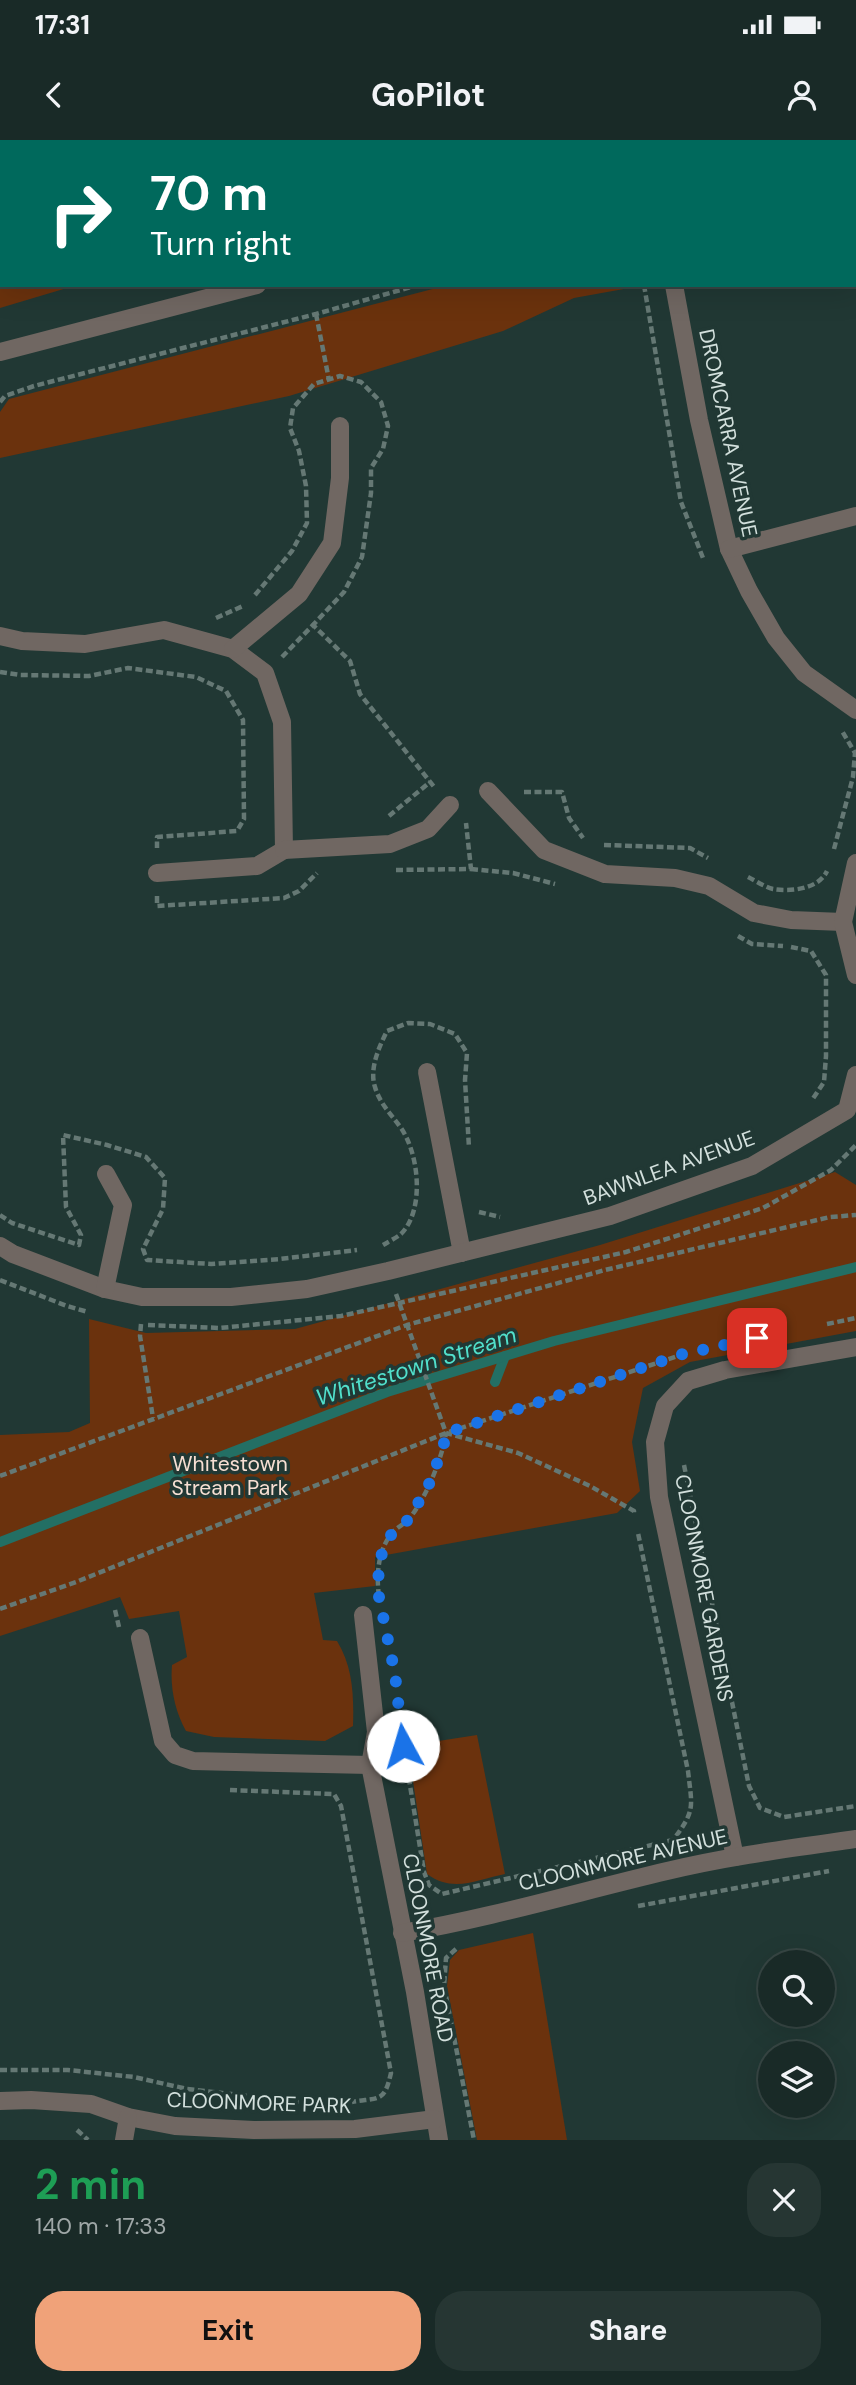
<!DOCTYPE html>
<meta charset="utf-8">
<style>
body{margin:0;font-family:"DM Sans",sans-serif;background:#263633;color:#f1f3f6;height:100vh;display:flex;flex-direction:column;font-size:26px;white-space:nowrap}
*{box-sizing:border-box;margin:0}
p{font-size:23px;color:#9fa7a7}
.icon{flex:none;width:38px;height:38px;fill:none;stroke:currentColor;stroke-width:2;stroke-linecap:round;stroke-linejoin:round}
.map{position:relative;height:2000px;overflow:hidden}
.side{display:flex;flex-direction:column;background:#192a27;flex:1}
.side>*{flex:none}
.banner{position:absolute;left:0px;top:0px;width:858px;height:147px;box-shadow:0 7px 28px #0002,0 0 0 2px #374644;background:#00695c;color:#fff;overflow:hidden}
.buttons{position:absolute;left:758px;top:1810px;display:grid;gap:14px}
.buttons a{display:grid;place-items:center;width:77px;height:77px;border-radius:50%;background:#192a27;box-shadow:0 7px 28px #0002,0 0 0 2px #374644;font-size:35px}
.pin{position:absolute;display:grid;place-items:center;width:60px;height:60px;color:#fff;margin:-30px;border-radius:14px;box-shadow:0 4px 10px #0006}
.me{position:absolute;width:77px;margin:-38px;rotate:354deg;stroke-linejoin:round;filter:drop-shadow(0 0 5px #0008)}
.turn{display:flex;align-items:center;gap:24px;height:147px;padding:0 35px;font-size:32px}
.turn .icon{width:91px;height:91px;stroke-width:2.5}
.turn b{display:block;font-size:49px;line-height:60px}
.round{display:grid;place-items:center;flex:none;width:74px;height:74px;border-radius:28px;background:#263633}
.head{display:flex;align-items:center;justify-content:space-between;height:119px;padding:0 35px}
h1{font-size:42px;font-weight:700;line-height:52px;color:#1e9e55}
.cta{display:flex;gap:14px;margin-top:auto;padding:14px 35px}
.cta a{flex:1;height:80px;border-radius:28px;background:#f0a279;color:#111;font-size:28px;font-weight:700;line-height:80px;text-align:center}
.cta a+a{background:#263633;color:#f1f3f6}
.status{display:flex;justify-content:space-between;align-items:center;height:49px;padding:0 35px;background:#192a27;direction:ltr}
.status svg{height:19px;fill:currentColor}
header{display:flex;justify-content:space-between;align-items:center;height:91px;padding:0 35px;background:#192a27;font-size:32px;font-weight:700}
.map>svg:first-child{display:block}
.green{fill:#6b320d}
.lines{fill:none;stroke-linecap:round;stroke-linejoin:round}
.stream{stroke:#236f64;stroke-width:10}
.path{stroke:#657874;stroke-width:4.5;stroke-dasharray:7 3.5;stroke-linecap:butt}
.minor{stroke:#706762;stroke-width:18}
.tertiary{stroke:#706762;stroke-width:18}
.route{stroke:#1a73e8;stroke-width:12;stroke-dasharray:0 21.6}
.labels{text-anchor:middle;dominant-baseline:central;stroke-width:7;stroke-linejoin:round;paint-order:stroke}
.street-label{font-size:21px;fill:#d3e0dd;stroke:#213834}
.park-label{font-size:21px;fill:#f7dfd3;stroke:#213834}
.water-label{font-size:23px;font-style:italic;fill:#51dfcb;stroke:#213834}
</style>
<div class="status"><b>17:31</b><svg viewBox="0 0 49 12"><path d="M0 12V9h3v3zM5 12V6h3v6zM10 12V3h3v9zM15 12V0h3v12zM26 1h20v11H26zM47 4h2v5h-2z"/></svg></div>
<header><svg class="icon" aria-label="back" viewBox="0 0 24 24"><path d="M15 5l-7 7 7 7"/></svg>GoPilot<svg class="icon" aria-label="person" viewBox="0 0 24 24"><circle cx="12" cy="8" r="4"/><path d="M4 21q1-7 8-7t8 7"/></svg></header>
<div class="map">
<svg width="856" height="2000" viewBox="0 0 856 2000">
<rect width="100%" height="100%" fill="#213834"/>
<g class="green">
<path d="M 0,0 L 593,0 L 2,2 L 2,145 L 77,145 L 0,168 Z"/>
<path d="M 448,145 L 646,145 L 574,158 L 503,191 L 289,256 L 0,318 L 0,272 L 9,259 Z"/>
<path d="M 835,1032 L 856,1045 L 856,1191 L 690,1222 L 643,1248 L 632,1302 L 640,1351 L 617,1373 L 375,1417 L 375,1446 L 314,1453 L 323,1500 L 337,1501 C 353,1527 354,1556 353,1586 L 325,1601 L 214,1597 L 186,1591 C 175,1571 170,1548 172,1525 L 187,1517 L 179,1471 L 129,1479 L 120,1457 L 0,1496 L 0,1295 L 69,1292 L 90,1283 L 89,1179 L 146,1193 L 295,1189 L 600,1105 Z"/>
<path d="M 477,1595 L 505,1734 C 476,1740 453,1753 427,1734 L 410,1621 L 419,1604 Z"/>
<path d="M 533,1793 L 567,2000 L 477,2000 L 447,1846 L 450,1820 L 459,1810 Z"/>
</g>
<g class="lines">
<g class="stream">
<path d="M 495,1242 L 505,1216"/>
<path d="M 0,1402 L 387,1252 L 554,1201 L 856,1127"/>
</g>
<g class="path">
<path d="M 420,0 L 421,2"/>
<path d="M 325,2 L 329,0"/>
<path d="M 0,90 L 2,89"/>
<path d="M 644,145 L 681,362 L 703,418"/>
<path d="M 316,174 L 329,240"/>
<path d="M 0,262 L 5,256 L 34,246 L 316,174 L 418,145"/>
<path d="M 255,455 L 292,411 L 307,383 L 306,346 L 299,311 L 290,288 L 293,268 L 314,244 L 340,236 L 361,242 L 381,262 L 388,286 L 383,309 L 371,328 L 371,353 L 362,417 L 344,452 L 313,485"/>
<path d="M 216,478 L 243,466"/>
<path d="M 282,517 L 313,485 L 350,521 L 360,554 L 435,648"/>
<path d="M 0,532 L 20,535 L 89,536 L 128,528 L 196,537 L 226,551 L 243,580 L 244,679 L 237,691 L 157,697 L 157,708"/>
<path d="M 524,652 L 562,652 L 569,678 L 583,698"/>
<path d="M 389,676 L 430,642"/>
<path d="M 604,705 L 690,708 L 708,718"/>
<path d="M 834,709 L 853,637 L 855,613 L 842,591"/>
<path d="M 471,729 L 513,733 L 555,744"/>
<path d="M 396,730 L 471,729 L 466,683"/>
<path d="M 748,737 C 756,741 765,747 773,749 C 791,752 819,749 827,731"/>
<path d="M 157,756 L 157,766 L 284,758 L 299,751 L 317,733"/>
<path d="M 738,796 L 752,804 L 783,806"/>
<path d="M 791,807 L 811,811 L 826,835 L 826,916 L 824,942 L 812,960"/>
<path d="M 479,1072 L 500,1077"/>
<path d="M 0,1075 L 12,1083 L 79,1105 L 81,1095 L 66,1067 L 63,995 L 107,1005 L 146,1017 L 165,1038 L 163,1069 L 143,1109 L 147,1120 L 211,1124 L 280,1119 L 357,1110"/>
<path d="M 383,1105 C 388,1102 396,1098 401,1094 C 425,1070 419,1014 401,988 C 391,974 380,964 375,947 C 369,929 379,907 387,891 L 408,883 L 430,884 L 455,894 L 467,913 L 465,940 L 469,1008"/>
<path d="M 0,1140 L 67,1166 L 88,1172"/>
<path d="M 396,1154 L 446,1293 L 518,1313 L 590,1346 L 634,1371 L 634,1374"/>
<path d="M 141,1184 L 140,1196 L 153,1278"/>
<path d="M 827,1184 L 856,1178"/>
<path d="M 148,1185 L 220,1188 L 341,1176 L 626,1112 L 763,1068 L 831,1030 L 856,1005"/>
<path d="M 684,1325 L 749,1646 L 760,1668 L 784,1677 L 856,1666"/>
<path d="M 0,1336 L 407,1185 L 605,1130 L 830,1077 L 856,1075"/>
<path d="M 379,1456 C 376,1435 378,1410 392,1393 C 397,1387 405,1384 409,1379 C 426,1358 442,1319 446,1293"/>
<path d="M 0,1469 L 76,1442 L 446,1293 L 681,1215"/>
<path d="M 115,1470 L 119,1487"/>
<path d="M 402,1596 L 424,1732 L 429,1745 L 442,1754 L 673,1700 C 696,1670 692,1667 688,1631 L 638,1393"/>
<path d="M 230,1650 L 334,1654 L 341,1666 L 391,1933 C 384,1963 380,1957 352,1962"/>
<path d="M 638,1766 L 829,1731"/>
<path d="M 456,1809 L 446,1818 L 444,1846 L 474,2000"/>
<path d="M 0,1930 L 68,1930 L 134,1937 L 187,1949 L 301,1962"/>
<path d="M 77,1990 L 88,2000"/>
</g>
<g class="minor">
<path d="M 674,145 L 699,280 L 729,409 L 749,451 L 776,498 L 804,533 L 856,570"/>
<path d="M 729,409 L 856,376"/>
<path d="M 0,496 L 22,501 L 85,504 L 164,490 L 233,509 L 265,533 L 282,582 L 284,710 L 257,726 L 157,733"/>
<path d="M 233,509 L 299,454 L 332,403 L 340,338 L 340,286"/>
<path d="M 488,651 L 544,710 L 605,734 L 675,738 L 709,746 L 754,773 L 791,780 L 843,782"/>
<path d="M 284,710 L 390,704 L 428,689 L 450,665"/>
<path d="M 856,723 L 843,782 L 856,835"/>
<path d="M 427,932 L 462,1113"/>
<path d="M 0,1106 L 13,1114 L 105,1149 L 142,1157 L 231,1157 L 307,1149 L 388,1131 L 610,1076 L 752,1026 L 847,970 L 856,935"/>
<path d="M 105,1149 L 123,1065 L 106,1034"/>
<path d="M 363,1475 L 376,1592 L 370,1625 L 415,1852 L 439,2000"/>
<path d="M 140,1498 L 163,1601 L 175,1615 L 193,1621 L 370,1625"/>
<path d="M 735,1717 L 659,1357 L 655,1302 L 665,1266 L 688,1241 L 725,1230 L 856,1207"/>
<path d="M 402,1793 C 491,1778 578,1752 667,1731 C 729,1716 793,1708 856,1699"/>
<path d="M 0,1961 L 31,1960 L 91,1964 L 128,1977 L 175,1986 L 254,1990 L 355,1989 L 435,1979"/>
<path d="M 124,2000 L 128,1977"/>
</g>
<g class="tertiary">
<path d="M 790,2 L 797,0"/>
<path d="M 0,212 L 257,145"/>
</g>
</g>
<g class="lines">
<path class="route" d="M 403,1606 L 395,1534 L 378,1452 L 379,1420 L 392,1393 L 409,1379 L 429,1344 L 443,1308 L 446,1293 L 683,1214 L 757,1198"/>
</g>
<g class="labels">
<g class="street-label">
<text transform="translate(728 293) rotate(78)">DROMCARRA AVENUE</text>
<text transform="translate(669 1028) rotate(-20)">BAWNLEA AVENUE</text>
<text transform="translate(704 1448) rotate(79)">CLOONMORE GARDENS</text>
<text transform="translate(623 1720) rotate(-13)">CLOONMORE AVENUE</text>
<text transform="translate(428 1808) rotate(79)">CLOONMORE ROAD</text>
<text transform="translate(259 1963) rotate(2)">CLOONMORE PARK</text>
</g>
<g class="park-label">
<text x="230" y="1324">Whitestown<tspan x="230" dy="24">Stream Park</tspan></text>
</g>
<g class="water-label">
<text transform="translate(416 1226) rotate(-18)">Whitestown Stream</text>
</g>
</g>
</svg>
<div class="buttons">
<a><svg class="icon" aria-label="search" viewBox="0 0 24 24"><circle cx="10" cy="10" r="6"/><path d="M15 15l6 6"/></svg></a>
<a><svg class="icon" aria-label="layers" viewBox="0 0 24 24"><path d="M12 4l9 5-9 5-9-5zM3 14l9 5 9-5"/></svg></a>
</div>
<div class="pin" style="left:757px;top:1198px;background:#d93025"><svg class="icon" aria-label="arrive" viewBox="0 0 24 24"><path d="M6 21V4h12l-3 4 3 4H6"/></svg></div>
<svg class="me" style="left:403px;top:1606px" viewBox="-20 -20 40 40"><circle r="19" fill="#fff"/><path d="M0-13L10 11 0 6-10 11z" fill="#1a73e8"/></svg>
<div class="banner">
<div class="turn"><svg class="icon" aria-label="right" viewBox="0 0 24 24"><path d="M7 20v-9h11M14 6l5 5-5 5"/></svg><div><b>70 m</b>Turn right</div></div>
</div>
</div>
<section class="side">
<div class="head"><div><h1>2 min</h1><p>140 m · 17:33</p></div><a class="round"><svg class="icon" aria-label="close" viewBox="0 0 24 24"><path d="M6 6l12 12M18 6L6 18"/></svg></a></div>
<div class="cta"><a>Exit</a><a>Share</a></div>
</section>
